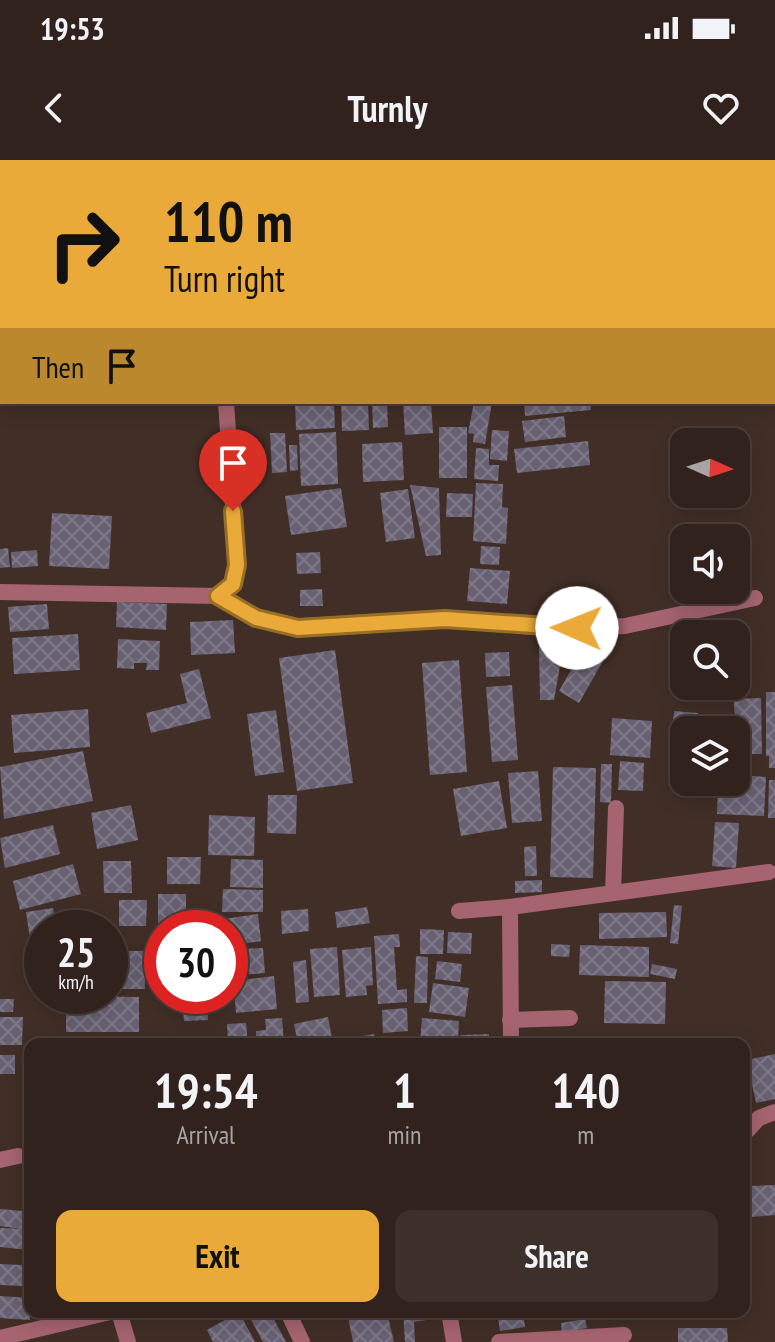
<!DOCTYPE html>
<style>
body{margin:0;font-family:"PT Sans Narrow",sans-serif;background:#3d2f2a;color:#f1f3f6;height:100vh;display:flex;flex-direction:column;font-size:30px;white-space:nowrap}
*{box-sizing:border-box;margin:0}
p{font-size:26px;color:#a8a4a4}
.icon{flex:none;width:44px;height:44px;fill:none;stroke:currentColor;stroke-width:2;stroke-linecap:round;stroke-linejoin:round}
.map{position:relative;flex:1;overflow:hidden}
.details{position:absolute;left:24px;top:878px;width:726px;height:280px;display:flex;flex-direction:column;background:#31221d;border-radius:16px;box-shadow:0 4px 20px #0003,0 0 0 2px #4c3f3b}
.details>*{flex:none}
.hud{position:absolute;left:0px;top:0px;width:776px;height:244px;box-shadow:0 4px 20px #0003,0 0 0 2px #4c3f3b;background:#eaaa39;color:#111;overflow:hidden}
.needle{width:52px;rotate:93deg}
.fabs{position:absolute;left:670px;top:268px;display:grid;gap:16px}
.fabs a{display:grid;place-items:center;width:80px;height:80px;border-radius:16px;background:#31221d;box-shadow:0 4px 20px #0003,0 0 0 2px #4c3f3b;font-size:40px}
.speed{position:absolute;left:24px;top:750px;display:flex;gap:16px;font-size:40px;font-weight:700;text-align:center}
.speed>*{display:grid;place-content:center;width:104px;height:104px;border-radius:50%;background:#31221d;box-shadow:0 4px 20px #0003,0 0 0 2px #4c3f3b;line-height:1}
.speed small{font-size:20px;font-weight:400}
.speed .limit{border:12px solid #d22;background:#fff;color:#111}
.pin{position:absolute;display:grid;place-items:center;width:68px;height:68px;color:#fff;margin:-82px -34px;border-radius:50% 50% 50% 0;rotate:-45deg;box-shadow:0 0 8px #0007}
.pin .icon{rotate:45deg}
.me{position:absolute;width:88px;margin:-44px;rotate:271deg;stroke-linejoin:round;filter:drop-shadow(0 0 6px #0008)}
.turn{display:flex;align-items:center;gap:28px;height:168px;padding:0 32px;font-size:36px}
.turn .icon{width:104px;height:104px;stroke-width:2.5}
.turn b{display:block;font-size:56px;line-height:68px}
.then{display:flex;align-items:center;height:76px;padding:0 32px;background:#0003;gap:16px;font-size:30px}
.eta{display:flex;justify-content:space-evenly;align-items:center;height:136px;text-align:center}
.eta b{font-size:48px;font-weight:600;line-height:56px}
.primary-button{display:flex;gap:16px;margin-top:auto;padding:16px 32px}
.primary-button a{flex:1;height:92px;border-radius:16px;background:#eaaa39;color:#111;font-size:32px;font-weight:600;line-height:92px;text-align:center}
.primary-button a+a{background:#3d2f2a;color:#f1f3f6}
.status{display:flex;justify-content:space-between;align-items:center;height:56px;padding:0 40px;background:#31221d;direction:ltr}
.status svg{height:22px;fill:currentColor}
header{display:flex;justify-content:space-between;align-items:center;height:104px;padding:0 32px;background:#31221d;font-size:36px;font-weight:600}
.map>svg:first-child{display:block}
.building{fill:url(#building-cross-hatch)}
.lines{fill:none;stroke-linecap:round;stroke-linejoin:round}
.minor{stroke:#a56470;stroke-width:16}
.route-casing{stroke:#986e25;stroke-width:20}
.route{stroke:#eaaa39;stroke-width:14}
</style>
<div class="status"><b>19:53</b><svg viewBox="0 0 49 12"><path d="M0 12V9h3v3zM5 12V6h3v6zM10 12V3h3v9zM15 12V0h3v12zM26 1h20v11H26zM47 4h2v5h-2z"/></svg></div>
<header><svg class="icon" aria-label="back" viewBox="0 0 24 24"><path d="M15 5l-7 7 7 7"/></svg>Turnly<svg class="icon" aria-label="heart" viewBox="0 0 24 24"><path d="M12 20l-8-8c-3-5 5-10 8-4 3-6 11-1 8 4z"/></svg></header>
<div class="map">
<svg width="775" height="1182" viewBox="0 0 775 1182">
<defs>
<pattern id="building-cross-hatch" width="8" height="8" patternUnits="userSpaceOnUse" patternTransform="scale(2)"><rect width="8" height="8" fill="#686173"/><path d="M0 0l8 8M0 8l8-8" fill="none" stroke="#7e7887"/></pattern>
</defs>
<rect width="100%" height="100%" fill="#412e27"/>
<g class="building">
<path d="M 295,242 L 334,242 L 335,268 L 296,270 Z"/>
<path d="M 341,242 L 368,242 L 369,270 L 342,271 Z"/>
<path d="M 372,242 L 387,242 L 388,267 L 373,268 Z"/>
<path d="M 403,242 L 431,242 L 433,273 L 405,275 Z"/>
<path d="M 474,242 L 492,242 L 485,284 L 473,282 L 474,274 L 468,273 Z"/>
<path d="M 524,242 L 591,242 L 591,250 L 525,256 Z"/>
<path d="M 564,256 L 566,277 L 525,282 L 522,261 Z"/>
<rect x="439" y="267" width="28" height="51"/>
<path d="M 492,270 L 509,271 L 507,301 L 490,299 Z"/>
<path d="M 336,272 L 338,324 L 301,326 L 299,274 Z"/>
<path d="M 270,273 L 285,273 L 287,312 L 272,313 Z"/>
<path d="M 588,281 L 590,305 L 517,313 L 514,289 Z"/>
<path d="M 402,282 L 404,320 L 363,322 L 362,284 Z"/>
<path d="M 289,285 L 297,285 L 298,310 L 290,311 Z"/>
<path d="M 476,288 L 489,289 L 489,305 L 499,305 L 498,321 L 474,319 Z"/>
<path d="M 476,323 L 503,324 L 502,347 L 508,348 L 506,384 L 473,381 Z"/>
<path d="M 410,325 L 439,328 L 441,395 L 426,396 Z"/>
<path d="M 341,328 L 347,367 L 291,375 L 285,336 Z"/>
<path d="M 408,329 L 415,378 L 386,382 L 380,333 Z"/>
<path d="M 447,333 L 473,334 L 472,357 L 446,357 Z"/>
<path d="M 52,353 L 112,356 L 109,409 L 49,406 Z"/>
<path d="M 481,386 L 500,387 L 499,405 L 480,404 Z"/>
<path d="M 8,388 L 10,407 L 0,408 L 0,389 Z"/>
<path d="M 37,390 L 38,406 L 12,408 L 11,392 Z"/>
<path d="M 320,392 L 321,413 L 297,414 L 296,393 Z"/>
<path d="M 470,408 L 510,411 L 507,444 L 467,441 Z"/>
<path d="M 322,429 L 323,446 L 300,446 L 300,430 Z"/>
<path d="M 117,442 L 167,444 L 166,470 L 116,467 Z"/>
<path d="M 47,444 L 49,469 L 10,472 L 8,447 Z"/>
<path d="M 233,460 L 235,493 L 191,495 L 190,462 Z"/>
<path d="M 78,474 L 80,510 L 14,514 L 12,478 Z"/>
<path d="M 118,479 L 160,481 L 159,510 L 146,510 L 147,503 L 134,503 L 134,509 L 117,508 Z"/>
<path d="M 539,485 L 563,489 L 554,540 L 540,540 Z"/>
<path d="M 583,489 L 603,501 L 579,543 L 559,531 Z"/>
<path d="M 335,490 L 353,623 L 297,631 L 279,498 Z"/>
<path d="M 509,492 L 510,516 L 486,517 L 485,493 Z"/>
<path d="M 459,500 L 467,612 L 430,615 L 422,503 Z"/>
<path d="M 199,509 L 211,558 L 151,573 L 146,553 L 187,543 L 180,514 Z"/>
<path d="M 512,525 L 518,600 L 492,602 L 486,527 Z"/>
<path d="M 766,532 L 775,532 L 775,608 L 769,608 L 769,596 L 766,596 Z"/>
<path d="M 761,538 L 762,594 L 736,594 L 734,539 Z"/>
<path d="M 88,549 L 90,587 L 14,593 L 11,555 Z"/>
<path d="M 276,550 L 284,612 L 255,616 L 247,554 Z"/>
<path d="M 674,551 L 698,553 L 696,570 L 684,570 L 684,603 L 669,601 Z"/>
<rect x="700" y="555" width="27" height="15"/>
<path d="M 612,558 L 652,561 L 650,598 L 610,595 Z"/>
<path d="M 83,591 L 93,641 L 4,659 L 0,607 Z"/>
<path d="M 620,601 L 644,603 L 643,631 L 618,630 Z"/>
<path d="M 601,604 L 612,604 L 611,643 L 600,642 Z"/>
<path d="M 553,607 L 596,608 L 593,718 L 550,717 Z"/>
<path d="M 538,611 L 542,661 L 512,663 L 508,613 Z"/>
<path d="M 736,615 L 766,617 L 764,656 L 717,654 L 718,622 L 736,622 Z"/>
<path d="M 769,620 L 775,620 L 775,658 L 768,658 Z"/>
<path d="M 499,621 L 507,668 L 461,676 L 453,629 Z"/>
<path d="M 268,635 L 297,635 L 296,674 L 267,673 Z"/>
<path d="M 131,645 L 138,680 L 97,689 L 91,653 Z"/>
<path d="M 209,655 L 255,657 L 254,696 L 208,695 Z"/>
<path d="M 715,662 L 739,663 L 736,708 L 712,706 Z"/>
<path d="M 53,665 L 60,694 L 5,708 L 0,678 Z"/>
<path d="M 536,686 L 537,716 L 525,716 L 524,687 Z"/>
<path d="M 167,697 L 201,697 L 200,724 L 167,724 Z"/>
<path d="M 231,699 L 263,700 L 263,728 L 230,727 Z"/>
<path d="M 103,701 L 131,701 L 132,733 L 104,733 Z"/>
<path d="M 73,704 L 81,734 L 20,750 L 13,721 Z"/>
<path d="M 542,720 L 542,732 L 515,733 L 515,721 Z"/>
<path d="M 223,729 L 263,730 L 263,752 L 222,752 Z"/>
<rect x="158" y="734" width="28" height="29"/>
<path d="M 119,740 L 147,740 L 146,766 L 119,766 Z"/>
<path d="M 674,745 L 682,746 L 678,784 L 670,783 Z"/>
<path d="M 367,747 L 370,763 L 337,768 L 335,752 Z"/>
<path d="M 53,748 L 57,768 L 42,768 L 42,784 L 31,786 L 26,752 Z"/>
<path d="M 308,749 L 309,771 L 282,774 L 281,751 Z"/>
<path d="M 666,752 L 667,777 L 599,779 L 599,753 Z"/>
<path d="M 258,754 L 261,781 L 230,786 L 230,768 L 184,768 L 183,765 Z"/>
<path d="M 420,769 L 444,770 L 443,794 L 420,794 Z"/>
<path d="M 448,772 L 472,773 L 471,794 L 447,793 Z"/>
<path d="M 152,773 L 162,773 L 162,821 L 152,822 Z"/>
<path d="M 399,774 L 400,787 L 394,787 L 397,830 L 407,829 L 407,842 L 378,844 L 374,776 Z"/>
<path d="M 551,784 L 570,785 L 569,797 L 551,796 Z"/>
<path d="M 580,785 L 649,787 L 649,817 L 579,815 Z"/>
<path d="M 337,787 L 340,835 L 314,837 L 310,789 Z"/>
<path d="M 371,787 L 373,825 L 366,826 L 367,835 L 346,837 L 342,790 Z"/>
<path d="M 263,788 L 265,813 L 242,815 L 240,789 Z"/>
<rect x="110" y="791" width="35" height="38"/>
<path d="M 42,793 L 42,829 L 36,829 L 34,794 Z"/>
<path d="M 416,796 L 428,797 L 427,843 L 414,843 Z"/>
<path d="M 306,800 L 309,842 L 296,843 L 293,802 Z"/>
<path d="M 437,801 L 462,804 L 460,822 L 435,819 Z"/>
<path d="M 652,804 L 677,809 L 675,819 L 650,814 Z"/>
<path d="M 274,816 L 277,849 L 236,853 L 233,821 Z"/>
<path d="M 605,821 L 666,822 L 665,864 L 604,863 Z"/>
<path d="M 433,823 L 469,828 L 465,857 L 429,852 Z"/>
<path d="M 66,836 L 139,837 L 139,872 L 66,872 Z"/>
<path d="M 182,836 L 206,836 L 208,860 L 184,861 Z"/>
<path d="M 0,839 L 14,839 L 13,852 L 0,852 Z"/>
<path d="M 407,848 L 408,871 L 383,873 L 382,850 Z"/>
<path d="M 0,857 L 23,857 L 22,885 L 0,885 Z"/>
<path d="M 328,857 L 333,884 L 298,884 L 294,864 Z"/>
<path d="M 282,858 L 284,884 L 256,884 L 256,871 L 266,870 L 265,859 Z"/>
<path d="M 422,858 L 459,861 L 458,879 L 461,875 L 489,874 L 489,884 L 420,884 Z"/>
<path d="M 246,863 L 248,884 L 228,884 L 227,864 Z"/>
<path d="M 374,874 L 376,884 L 341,884 L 341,880 Z"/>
<path d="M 775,894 L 775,939 L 756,943 L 747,900 Z"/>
<rect x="0" y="895" width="15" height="19"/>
<path d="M 775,1025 L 775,1055 L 750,1057 L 748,1026 Z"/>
<path d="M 0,1049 L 23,1051 L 22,1069 L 0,1066 Z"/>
<path d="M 0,1068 L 30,1069 L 29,1090 L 0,1087 Z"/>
<path d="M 0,1104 L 23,1105 L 22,1126 L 0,1125 Z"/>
<path d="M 0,1136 L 30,1138 L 30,1160 L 0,1158 Z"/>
<path d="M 239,1152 L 255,1182 L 213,1182 L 207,1170 Z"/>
<path d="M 247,1152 L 270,1152 L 286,1182 L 263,1182 Z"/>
<path d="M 347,1152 L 387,1152 L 394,1182 L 353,1182 Z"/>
<path d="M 403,1152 L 437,1152 L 438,1158 L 414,1162 L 415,1182 L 405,1182 Z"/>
<path d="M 497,1152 L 523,1152 L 525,1167 L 500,1171 Z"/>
<path d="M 585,1159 L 587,1168 L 562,1172 L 561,1163 Z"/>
<path d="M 678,1168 L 727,1168 L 728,1182 L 678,1182 Z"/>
</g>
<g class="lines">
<g class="minor">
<path d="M 558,0 L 558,2"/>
<path d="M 148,2 L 148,0"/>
<path d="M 0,157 L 2,157"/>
<path d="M 0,432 L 218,436 L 233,424 L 237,405 L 226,242"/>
<path d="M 218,436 L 256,458 L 298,468 L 445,459 L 553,469 L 625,466 L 755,438"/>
<path d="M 613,733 L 616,648"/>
<path d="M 459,751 L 510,747"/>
<path d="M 510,860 L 570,858"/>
<path d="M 511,884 L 510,747 L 769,712"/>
<path d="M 744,974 L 759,958 L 775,952"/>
<path d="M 0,1000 L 18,996"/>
<path d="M 119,1152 L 128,1182"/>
<path d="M 288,1152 L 302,1182"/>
<path d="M 449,1152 L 454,1182"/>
<path d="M 0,1178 L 110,1152"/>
<path d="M 499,1182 L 624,1175"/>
</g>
</g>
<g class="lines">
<g class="route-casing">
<path id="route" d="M 233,351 L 237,405 L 233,424 L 218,436 L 256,458 L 298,468 L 445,459 L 577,468"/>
</g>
<use href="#route" class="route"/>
</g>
</svg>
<div class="fabs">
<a><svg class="needle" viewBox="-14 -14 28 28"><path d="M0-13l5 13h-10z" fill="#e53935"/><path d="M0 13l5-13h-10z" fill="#a8a4a4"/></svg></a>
<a><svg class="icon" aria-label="sound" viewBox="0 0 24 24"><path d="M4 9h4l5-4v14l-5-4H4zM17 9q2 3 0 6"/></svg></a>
<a><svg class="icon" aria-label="search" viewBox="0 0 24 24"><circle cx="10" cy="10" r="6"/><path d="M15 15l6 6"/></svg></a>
<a><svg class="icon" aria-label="layers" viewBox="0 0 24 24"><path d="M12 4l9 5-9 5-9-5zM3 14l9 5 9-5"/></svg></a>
</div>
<div class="speed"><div>25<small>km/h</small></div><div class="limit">30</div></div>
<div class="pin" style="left:233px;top:351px;background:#d93025"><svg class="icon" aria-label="arrive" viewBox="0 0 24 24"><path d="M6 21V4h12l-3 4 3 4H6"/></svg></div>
<svg class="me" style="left:577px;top:468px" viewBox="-20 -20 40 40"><circle r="19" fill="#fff"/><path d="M0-13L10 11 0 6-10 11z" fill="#eaaa39"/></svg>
<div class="hud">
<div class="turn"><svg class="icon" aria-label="right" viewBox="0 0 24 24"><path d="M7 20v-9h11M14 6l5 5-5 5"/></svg><div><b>110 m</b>Turn right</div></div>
<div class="then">Then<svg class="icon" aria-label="arrive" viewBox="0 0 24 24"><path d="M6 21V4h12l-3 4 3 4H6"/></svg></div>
</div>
<section class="details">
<div class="eta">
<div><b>19:54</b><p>Arrival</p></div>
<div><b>1</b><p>min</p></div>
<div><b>140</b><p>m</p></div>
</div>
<div class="primary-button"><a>Exit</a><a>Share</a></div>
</section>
</div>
